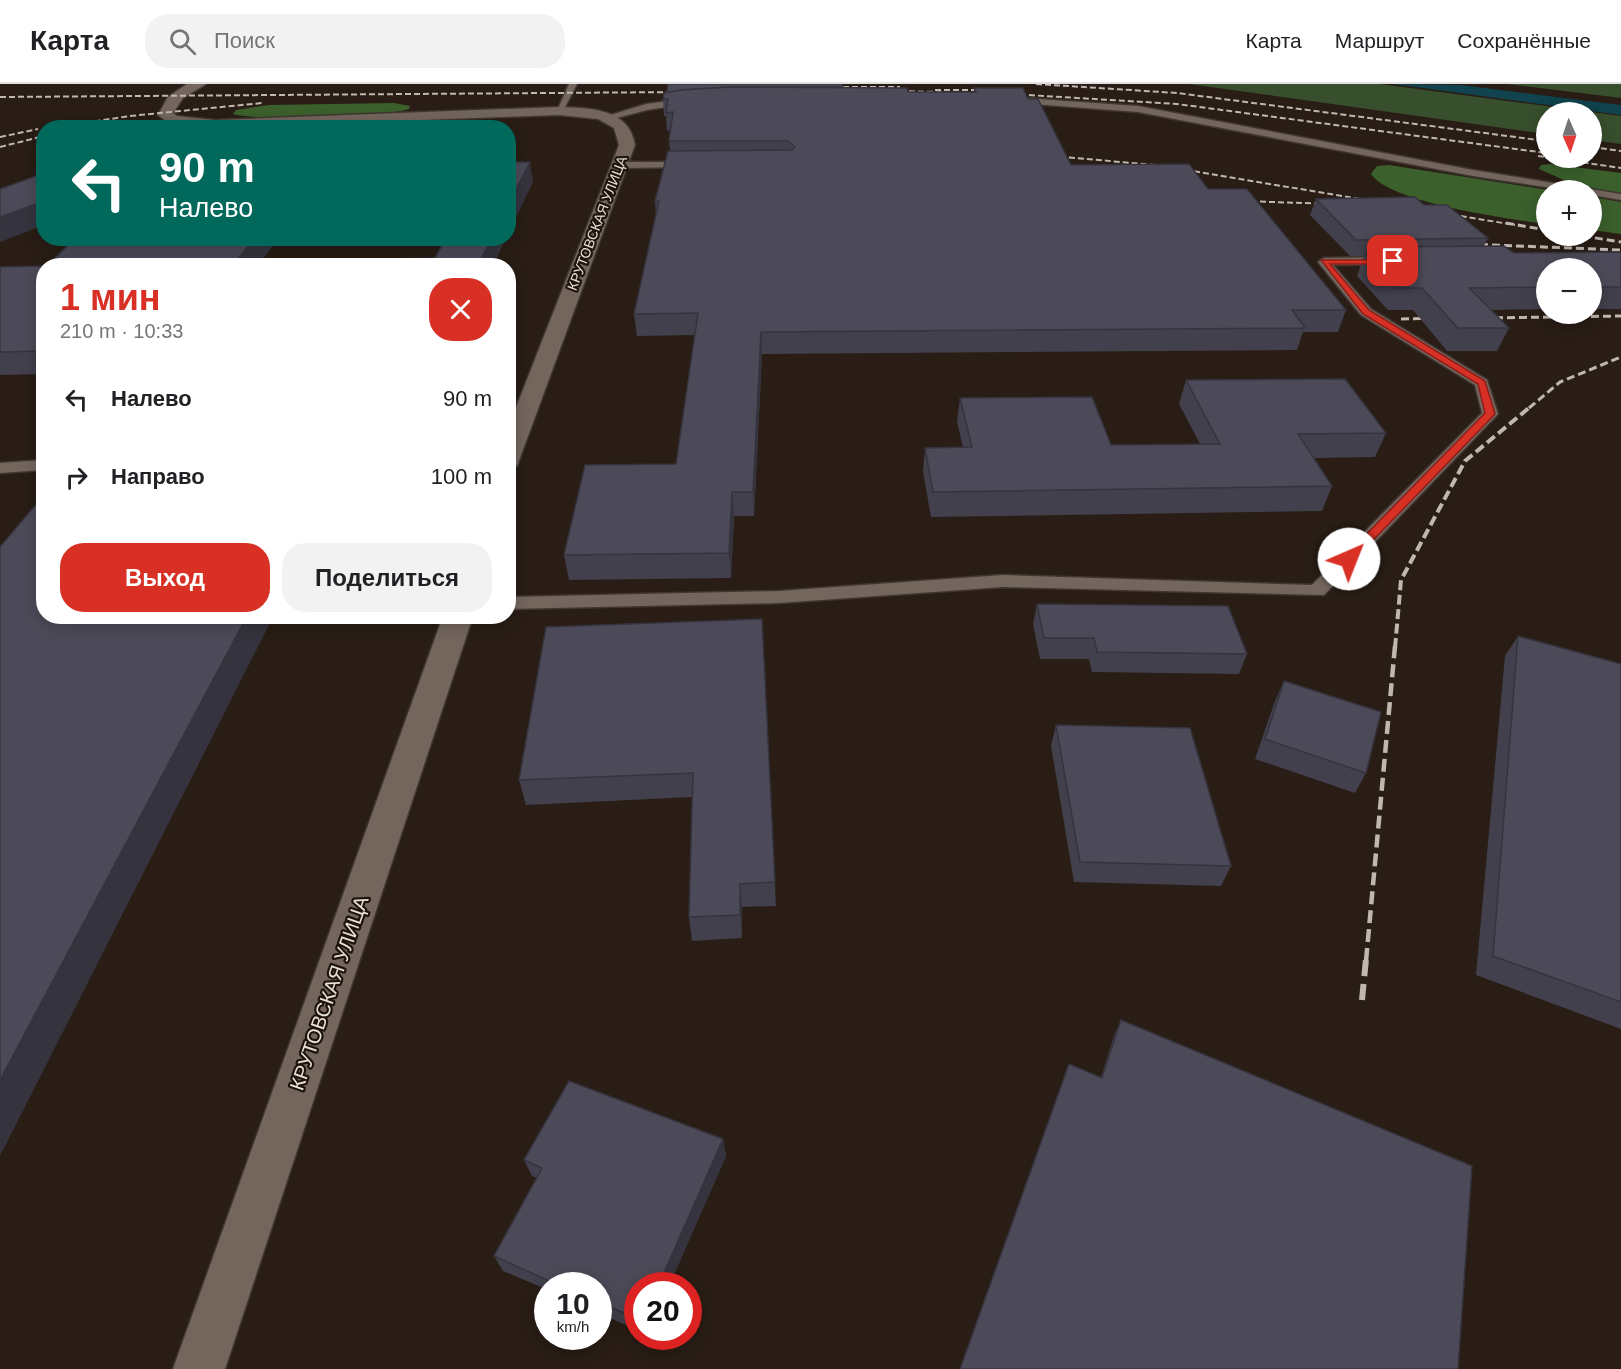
<!DOCTYPE html>
<html lang="ru">
<meta charset="utf-8">
<style>
body{margin:0;font-family:Arial,sans-serif;background:#f2f2f2;color:#202124;height:100vh;display:flex;flex-direction:column;font-size:22px;white-space:nowrap}
*{box-sizing:border-box;margin:0}
p{font-size:20px;color:#757577}
.icon{flex:none;width:33px;height:33px;fill:none;stroke:currentColor;stroke-width:2;stroke-linecap:round;stroke-linejoin:round}
.map{position:relative;flex:1;overflow:hidden}
.details{position:absolute;left:36px;top:174px;width:480px;height:366px;display:flex;flex-direction:column;background:#fff;border-radius:24px;box-shadow:0 3px 15px #0003}
.details>*{flex:none}
.top-card{position:absolute;left:36px;top:36px;width:480px;height:126px;border-radius:24px;box-shadow:0 3px 15px #0003;background:#00695c;color:#fff;overflow:hidden}
.needle{width:39px;rotate:177deg}
.tools{position:absolute;left:1536px;top:18px;display:grid;gap:12px}
.tools a{display:grid;place-items:center;width:66px;height:66px;border-radius:50%;background:#fff;box-shadow:0 3px 15px #0003;font-size:30px}
.speed{position:absolute;left:534px;top:1188px;display:flex;gap:12px;font-size:30px;font-weight:700;text-align:center}
.speed>*{display:grid;place-content:center;width:78px;height:78px;border-radius:50%;background:#fff;box-shadow:0 3px 15px #0003;line-height:1}
.speed small{font-size:15px;font-weight:400}
.speed .limit{border:9px solid #d22;background:#fff;color:#111}
.pin{position:absolute;display:grid;place-items:center;width:51px;height:51px;color:#fff;margin:-26px;border-radius:12px;box-shadow:0 3px 9px #0006}
.me{position:absolute;width:66px;margin:-33px;rotate:44deg;stroke-linejoin:round;filter:drop-shadow(0 0 4px #0008)}
.turn{display:flex;align-items:center;gap:21px;height:126px;padding:0 24px;font-size:27px}
.turn .icon{width:78px;height:78px;stroke-width:2.5}
.turn b{display:block;font-size:42px;line-height:51px}
.round{display:grid;place-items:center;flex:none;width:63px;height:63px;border-radius:24px;background:#f2f2f2}
.overview{display:flex;align-items:center;justify-content:space-between;height:102px;padding:0 24px}
h1{font-size:36px;font-weight:800;line-height:45px;color:#d93025}
.action{display:flex;gap:12px;margin-top:auto;padding:12px 24px}
.action a{flex:1;height:69px;border-radius:24px;background:#d93025;color:#fff;font-size:24px;font-weight:800;line-height:69px;text-align:center}
.action a+a{background:#f2f2f2;color:#202124}
ul{padding:0;list-style:none}
li{display:flex;align-items:center;gap:18px;height:78px;padding:0 24px}
li div{flex:1}
li b{display:block;font-size:22px}
li em{font-style:normal}
header{display:flex;align-items:center;gap:36px;box-sizing:border-box;height:84px;padding:0 30px;background:#fff;border-bottom:2px solid #e0e0e0}
header strong{font-size:28px}
nav{display:flex;gap:33px;margin-inline-start:auto;font-size:21px}
.search{width:420px;height:54px;background:#f2f2f2;display:flex;align-items:center;gap:15px;box-sizing:border-box;padding:0 21px;border-radius:24px;color:#757577;font-size:22px}
.map>svg:first-child{display:block}
.green{fill:#374f2d}
.forest{fill:#3b602c}
.water{fill:#10434d}
.lines{fill:none;stroke-linecap:round;stroke-linejoin:round}
.service-casing{stroke:#403732;stroke-width:3}
.minor-casing{stroke:#403732;stroke-width:3}
.service{fill:#74665d;fill-rule:evenodd}
.minor{fill:#74665d;fill-rule:evenodd}
.rail-far4{stroke:#c0b7b0;stroke-width:2;stroke-dasharray:6 3;stroke-linecap:butt}
.rail-far3{stroke:#c0b7b0;stroke-width:3;stroke-dasharray:8 4;stroke-linecap:butt}
.rail-far2{stroke:#c0b7b0;stroke-width:4;stroke-dasharray:10 4.5;stroke-linecap:butt}
.rail-far1{stroke:#c0b7b0;stroke-width:4.5;stroke-dasharray:13 6;stroke-linecap:butt}
.rail{stroke:#c0b7b0;stroke-width:6;stroke-dasharray:16 8;stroke-linecap:butt}
.wall{fill:#41404c}
.shaded-wall{fill:#35343e}
.building{fill:#4c4a58;stroke:#35343e;stroke-width:1.5}
.route{fill:#d93025;stroke:#8d1f18;stroke-width:1.5}
.labels{text-anchor:middle;dominant-baseline:central;stroke-width:4.5;stroke-linejoin:round;paint-order:stroke}
.far-street-label{font-size:14px;fill:#e8e0da;stroke:#1f140c}
.near-street-label{font-size:20px;fill:#e8e0da;stroke:#1f140c}
</style>
<header>
<strong>Карта</strong>
<div class="search"><svg class="icon" aria-label="search" viewBox="0 0 24 24"><circle cx="10" cy="10" r="6"/><path d="M15 15l6 6"/></svg>Поиск</div>
<nav><a>Карта</a><a>Маршрут</a><a>Сохранённые</a></nav>
</header>
<div class="map">
<svg width="1621" height="1285" viewBox="0 0 1621 1285">
<rect width="100%" height="100%" fill="#291d15"/>
<g class="green">
<path d="M 1189,0 L 1380,0 L 1621,32 L 1621,60 L 1592,56 L 1592,28 L 1546,28 L 1546,50 Z"/>
<path d="M 1507,0 L 1621,0 L 1621,14 Z"/>
</g>
<g class="forest">
<path d="M 394,19 L 410,22 L 409,25 C 387,33 254,37 233,30 L 236,26 L 269,21 Z"/>
<path d="M 1551,80 L 1621,89 L 1621,110 L 1575,101 L 1539,85 L 1541,81 Z"/>
<path d="M 1389,81 L 1548,106 L 1546,140 C 1510,135 1390,119 1371,90 L 1377,82 Z"/>
<path d="M 1592,113 L 1621,118 L 1621,150 L 1592,146 Z"/>
</g>
<path class="water" d="M 1393,0 L 1461,1 L 1621,21 L 1621,31 Z"/>
<g class="lines">
<g class="service-casing">
<g id="service">
<path d="M 569,0 L 577,0 L 562,29 L 556,29 Z"/>
<path d="M 1010,13 L 1138,22 L 1473,86 L 1621,110 L 1621,116 L 1592,111 L 1592,106 L 1565,106 L 1473,92 L 1138,28 L 1007,18 L 1007,14 Z"/>
<path d="M 690,14 L 695,17 L 693,19 L 647,26 L 609,36 L 604,33 L 646,20 Z"/>
<path d="M 691,78 L 695,79 L 695,83 L 619,84 L 614,81 L 619,78 Z"/>
<path d="M 1389,173 L 1393,174 L 1393,180 L 1333,181 L 1371,225 L 1487,296 L 1498,330 L 1324,511 L 1003,503 L 779,519 L 508,525 L 508,513 L 779,507 L 1003,491 L 1312,501 L 1482,329 L 1475,301 L 1361,231 L 1318,178 L 1324,174 Z"/>
<path d="M 44,376 L 44,386 L 0,389 L 0,379 Z"/>
</g>
</g>
<g class="minor-casing">
<g id="minor">
<path d="M 187,0 L 206,0 L 183,14 L 173,29 L 177,32 L 215,36 L 559,23 C 590,24 629,24 635,61 L 517,382 L 508,384 L 508,344 L 619,61 L 614,44 L 598,35 L 559,31 L 205,44 L 169,39 L 158,31 L 168,13 Z"/>
<path d="M 443,532 L 473,532 L 225,1285 L 173,1285 Z"/>
</g>
</g>
<use href="#service" class="service"/>
<use href="#minor" class="minor"/>
<g class="rail-far4">
<path d="M 1036,0 L 1177,9 L 1546,57"/>
<path d="M 825,3 L 900,3"/>
<path d="M 935,6 L 992,6"/>
<path d="M 891,7 L 942,8"/>
<path d="M 1011,10 L 1177,20 L 1546,69"/>
<path d="M 0,13 L 684,8"/>
<path d="M 50,44 L 130,32 L 262,19"/>
<path d="M 0,53 L 38,45"/>
<path d="M 0,63 L 44,52"/>
<path d="M 1592,63 L 1621,67"/>
<path d="M 1051,72 L 1156,81 L 1372,117"/>
<path d="M 1538,72 L 1621,84"/>
<path d="M 1242,117 L 1332,120"/>
<path d="M 1443,129 L 1515,141"/>
</g>
<g class="rail-far3">
<path d="M 1506,139 L 1546,146"/>
<path d="M 1583,152 L 1621,158"/>
<path d="M 1468,160 L 1621,166"/>
<path d="M 1483,234 L 1621,232"/>
<path d="M 1401,235 L 1435,234"/>
<path d="M 1529,324 L 1560,298 L 1621,273"/>
</g>
<path class="rail-far2" d="M 1395,564 L 1401,496 L 1465,377 L 1530,323"/>
<path class="rail-far1" d="M 1366,877 L 1395,562"/>
<path class="rail" d="M 1362,916 L 1366,875"/>
</g>
<g class="wall">
<path d="M 843,3 L 908,8 L 974,8 L 974,4 L 1028,15 L 1071,81 L 1208,105 L 1346,226 L 1338,248 L 1303,248 L 1297,266 L 762,270 L 754,432 L 734,432 L 731,494 L 569,496 L 564,471 L 676,380 L 695,251 L 637,252 L 634,230 L 656,130 L 655,117 L 670,67 L 669,57 L 671,46 L 667,47 L 666,32 L 664,32 L 663,15 L 667,9 Z"/>
<path d="M 1316,115 L 1424,121 L 1488,154 L 1484,162 L 1514,169 L 1621,168 L 1621,225 L 1592,225 L 1592,184 L 1546,184 L 1546,225 L 1490,226 L 1509,244 L 1497,267 L 1447,267 L 1413,226 L 1388,226 L 1357,192 L 1364,172 L 1350,172 L 1310,131 Z"/>
<path d="M 44,182 L 44,290 L 0,291 L 0,183 Z"/>
<path d="M 1186,296 L 1386,349 L 1375,373 L 1314,374 L 1332,402 L 1322,427 L 931,433 L 923,388 L 925,364 L 963,363 L 957,338 L 960,314 L 1111,361 L 1200,360 L 1179,320 Z"/>
<path d="M 1037,520 L 1247,570 L 1239,590 L 1092,588 L 1089,575 L 1040,575 L 1033,540 Z"/>
<path d="M 762,535 L 776,822 L 742,823 L 742,854 L 692,857 L 689,833 L 692,713 L 526,721 L 519,696 Z"/>
<path d="M 1518,552 L 1621,580 L 1621,945 L 1476,891 L 1505,572 Z"/>
<path d="M 1284,597 L 1366,689 L 1355,709 L 1255,675 L 1275,617 Z"/>
<path d="M 1056,641 L 1231,782 L 1221,802 L 1074,798 L 1051,662 Z"/>
<path d="M 1121,936 L 1458,1285 L 1101,993 L 1115,949 Z"/>
<path d="M 723,1055 L 726,1072 L 669,1202 L 638,1202 L 638,1246 L 598,1229 L 598,1202 L 548,1202 L 548,1206 L 503,1187 L 494,1172 L 537,1094 L 532,1092 L 524,1076 Z"/>
</g>
<g class="shaded-wall">
<path d="M 530,78 L 533,98 L 508,150 L 508,121 Z"/>
<path d="M 44,117 L 44,141 L 0,158 L 0,133 Z"/>
<path d="M 255,154 L 278,154 L 258,182 L 235,178 Z"/>
<path d="M 492,154 L 506,154 L 493,182 L 484,182 L 482,173 Z"/>
<path d="M 761,248 L 762,270 L 754,432 L 753,408 Z"/>
<path d="M 732,408 L 734,432 L 731,494 L 729,469 Z"/>
<path d="M 247,532 L 269,532 L 271,537 L 0,1072 L 0,996 Z"/>
<path d="M 740,800 L 742,823 L 742,854 L 740,831 Z"/>
<path d="M 723,1055 L 726,1072 L 669,1202 L 658,1202 Z"/>
</g>
<g class="building">
<path d="M 668,0 L 842,0 L 843,3 L 731,3 L 681,6 L 667,9 Z"/>
<path d="M 731,3 L 907,4 L 908,8 L 976,8 L 974,4 L 1023,4 L 1028,15 L 1038,15 L 1071,81 L 1189,80 L 1208,105 L 1247,105 L 1346,226 L 1292,226 L 1305,244 L 761,248 L 753,408 L 732,408 L 729,469 L 564,471 L 585,381 L 676,380 L 698,229 L 634,230 L 659,117 L 655,117 L 668,67 L 792,66 L 795,63 L 788,57 L 669,57 L 673,28 L 666,29 L 668,15 L 663,15 L 664,9 L 681,6 Z"/>
<path d="M 508,78 L 530,78 L 508,121 Z"/>
<path d="M 44,89 L 44,117 L 0,133 L 0,105 Z"/>
<path d="M 1415,113 L 1424,121 L 1447,121 L 1488,154 L 1356,156 L 1316,115 Z"/>
<path d="M 75,154 L 255,154 L 235,178 L 435,174 L 446,154 L 492,154 L 482,173 L 487,173 L 484,182 L 47,182 Z"/>
<path d="M 1504,162 L 1514,169 L 1621,168 L 1621,203 L 1592,203 L 1592,184 L 1546,184 L 1546,203 L 1469,204 L 1509,244 L 1458,244 L 1422,204 L 1396,204 L 1365,170 L 1376,170 L 1368,163 Z"/>
<path d="M 44,182 L 44,267 L 0,268 L 0,183 Z"/>
<path d="M 1345,295 L 1386,349 L 1298,350 L 1332,402 L 933,408 L 925,364 L 972,363 L 960,314 L 1092,313 L 1111,361 L 1220,360 L 1186,296 Z"/>
<path d="M 44,411 L 44,532 L 247,532 L 0,996 L 0,463 Z"/>
<path d="M 1037,520 L 1228,522 L 1247,570 L 1097,568 L 1094,554 L 1044,554 Z"/>
<path d="M 762,535 L 775,798 L 740,800 L 740,831 L 689,833 L 693,689 L 519,696 L 546,543 Z"/>
<path d="M 1518,552 L 1621,580 L 1621,918 L 1493,872 Z"/>
<path d="M 1284,597 L 1381,628 L 1366,689 L 1265,655 Z"/>
<path d="M 1056,641 L 1190,644 L 1231,782 L 1080,778 Z"/>
<path d="M 1121,936 L 1472,1082 L 1458,1285 L 960,1285 L 1069,980 L 1102,994 Z"/>
<path d="M 569,997 L 723,1055 L 658,1202 L 638,1202 L 638,1235 L 598,1218 L 598,1202 L 560,1202 L 494,1172 L 542,1084 L 524,1076 Z"/>
</g>
<path class="route" d="M 1321,176 L 1395,176 L 1393,180 L 1330,180 L 1369,226 L 1485,297 L 1495,330 L 1353,477 L 1345,477 L 1345,472 L 1485,329 L 1478,300 L 1363,230 Z"/>
<g class="labels">
<g class="far-street-label">
<text transform="translate(597 139) rotate(-69)">КРУТОВСКАЯ УЛИЦА</text>
</g>
<g class="near-street-label">
<text transform="translate(329 909) rotate(-71)">КРУТОВСКАЯ УЛИЦА</text>
</g>
</g>
</svg>
<div class="tools">
<a><svg class="needle" viewBox="-14 -14 28 28"><path d="M0-13l5 13h-10z" fill="#e53935"/><path d="M0 13l5-13h-10z" fill="#757577"/></svg></a>
<a>+</a>
<a>−</a>
</div>
<div class="speed"><div>10<small>km/h</small></div><div class="limit">20</div></div>
<div class="pin" style="left:1393px;top:177px;background:#d93025"><svg class="icon" aria-label="arrive" viewBox="0 0 24 24"><path d="M6 21V4h12l-3 4 3 4H6"/></svg></div>
<svg class="me" style="left:1349px;top:475px" viewBox="-20 -20 40 40"><circle r="19" fill="#fff"/><path d="M0-13L10 11 0 6-10 11z" fill="#d93025"/></svg>
<div class="top-card">
<div class="turn"><svg class="icon" aria-label="left" viewBox="0 0 24 24"><path d="M17 20v-9H6M10 6l-5 5 5 5"/></svg><div><b>90 m</b>Налево</div></div>
</div>
<section class="details">
<div class="overview"><div><h1>1 мин</h1><p>210 m · 10:33</p></div><a class="round" style="background:#d93025;color:#fff"><svg class="icon" aria-label="close" viewBox="0 0 24 24"><path d="M6 6l12 12M18 6L6 18"/></svg></a></div>
<ul>
<li><svg class="icon" aria-label="left" viewBox="0 0 24 24"><path d="M17 20v-9H6M10 6l-5 5 5 5"/></svg><div><b>Налево</b></div><em>90 m</em></li>
<li><svg class="icon" aria-label="right" viewBox="0 0 24 24"><path d="M7 20v-9h11M14 6l5 5-5 5"/></svg><div><b>Направо</b></div><em>100 m</em></li>
</ul>
<div class="action"><a>Выход</a><a>Поделиться</a></div>
</section>
</div>
